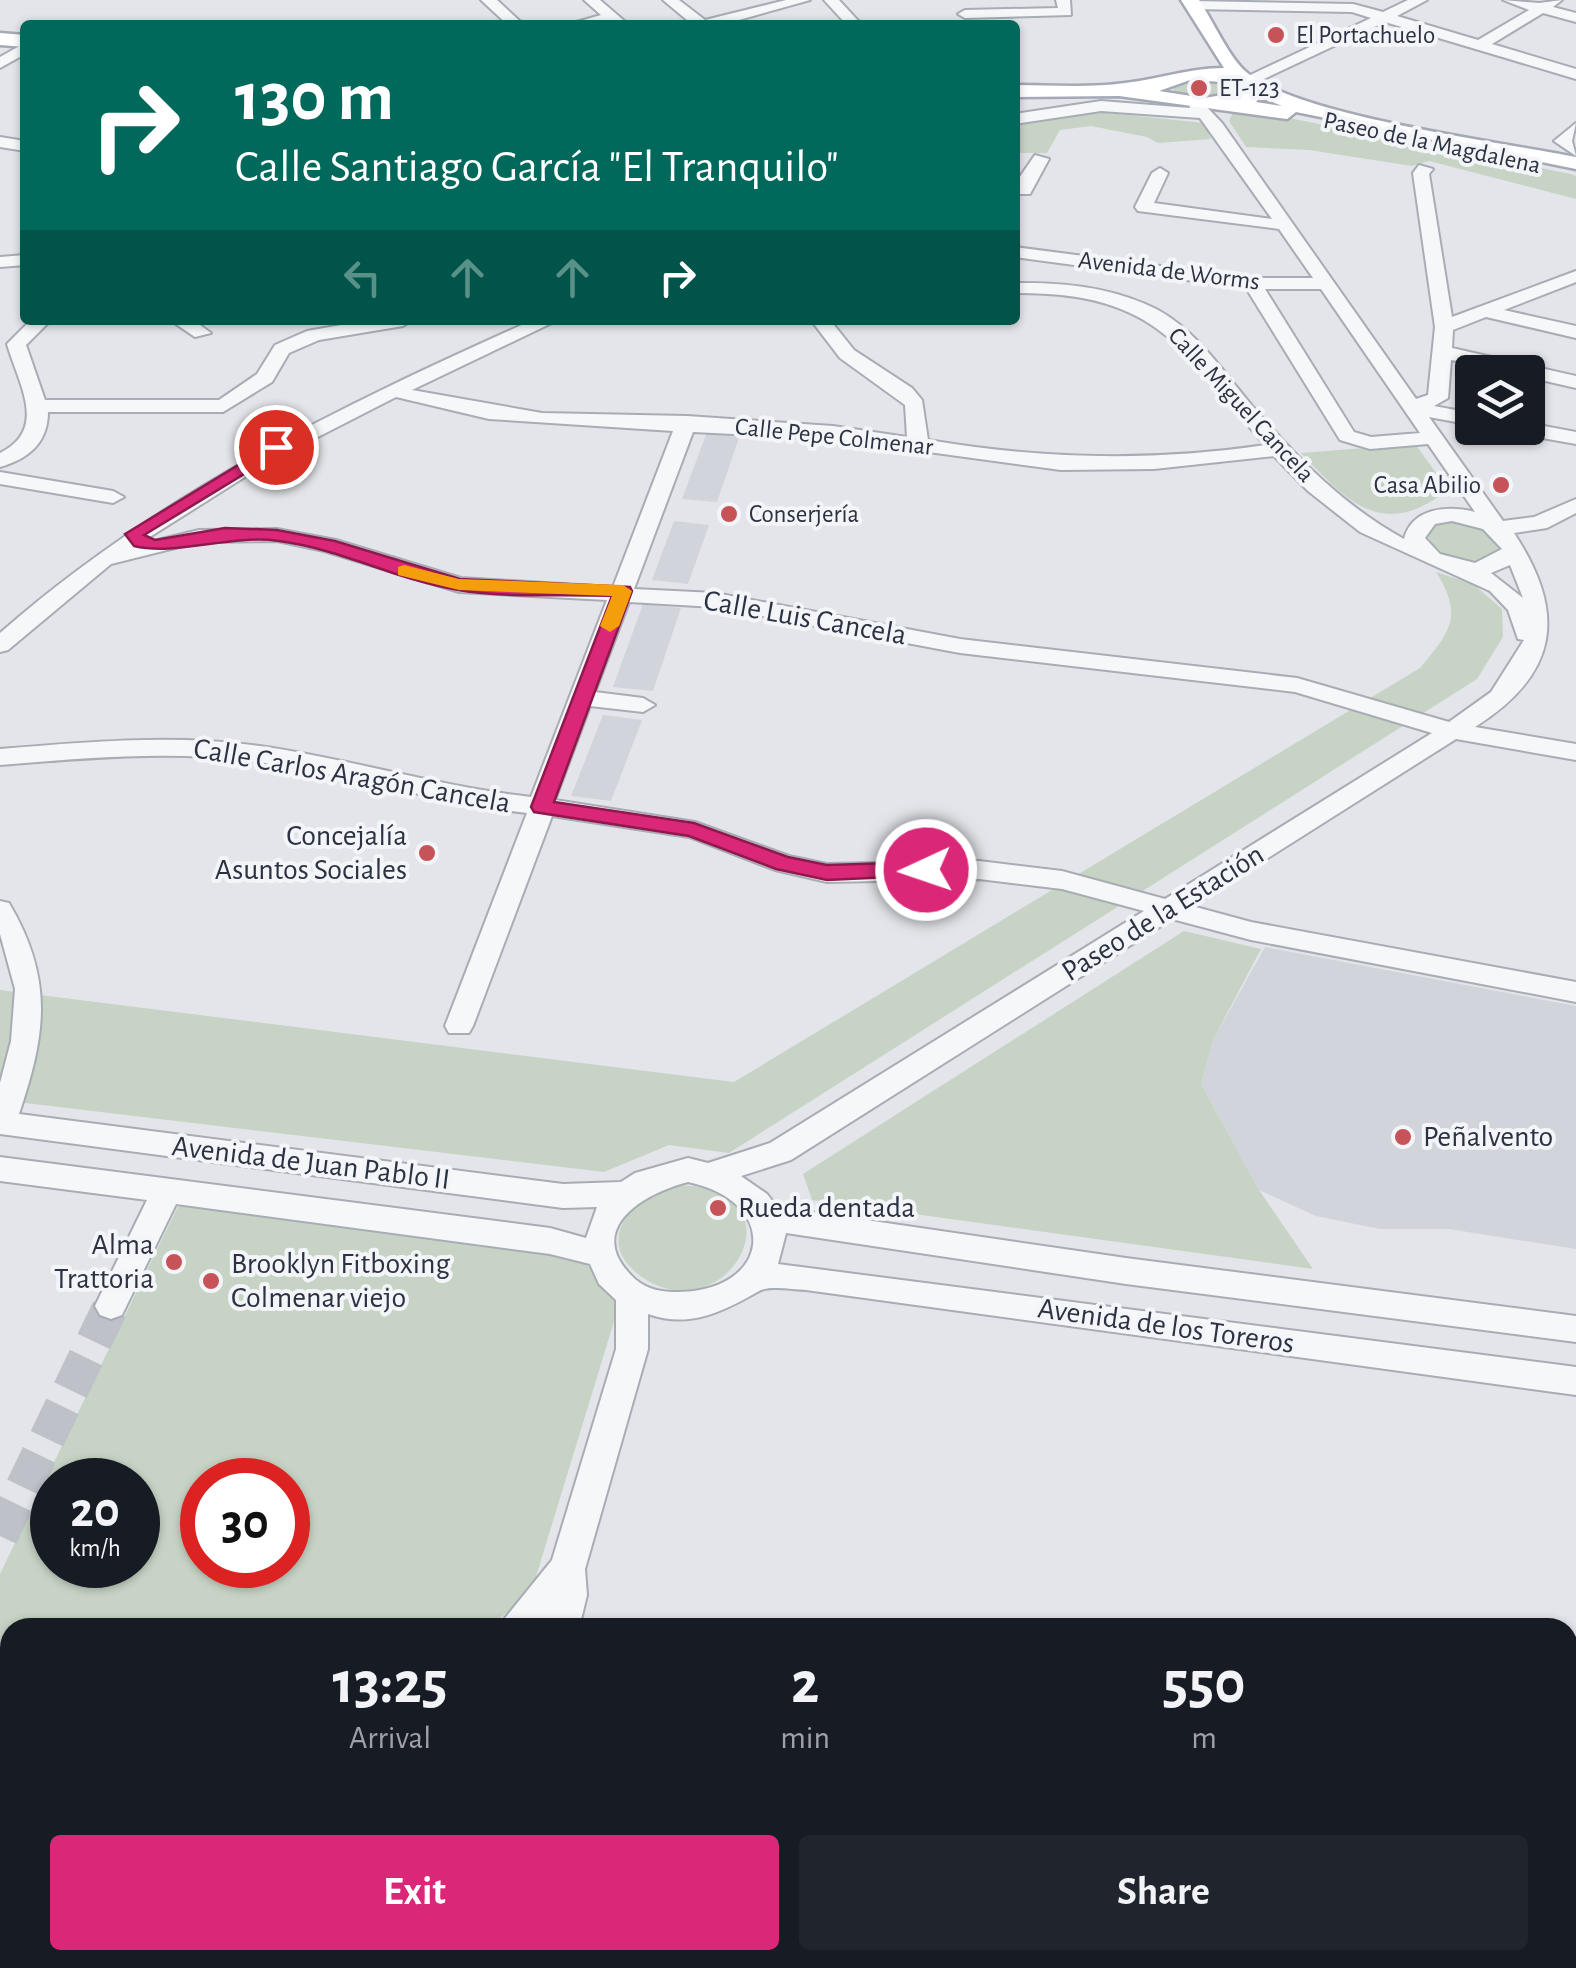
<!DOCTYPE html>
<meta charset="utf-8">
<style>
body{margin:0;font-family:"Alegreya Sans",sans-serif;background:#20242c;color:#f1f3f6;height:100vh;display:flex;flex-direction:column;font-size:38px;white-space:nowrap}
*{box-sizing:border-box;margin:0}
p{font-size:32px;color:#9ea1a6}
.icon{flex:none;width:55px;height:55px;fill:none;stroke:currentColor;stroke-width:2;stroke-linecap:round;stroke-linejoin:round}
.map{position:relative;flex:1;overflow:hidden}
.panel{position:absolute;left:0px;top:1618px;width:1578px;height:352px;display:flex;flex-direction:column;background:#171b24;border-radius:30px 30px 0 0;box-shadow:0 2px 8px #0004}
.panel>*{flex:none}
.hud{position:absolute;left:20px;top:20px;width:1000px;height:305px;border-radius:10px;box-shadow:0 2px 8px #0004;background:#00695c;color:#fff;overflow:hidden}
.buttons{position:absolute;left:1455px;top:355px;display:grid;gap:20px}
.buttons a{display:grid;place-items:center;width:90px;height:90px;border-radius:10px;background:#171b24;box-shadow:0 2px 8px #0004;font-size:50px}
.speed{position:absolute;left:30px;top:1458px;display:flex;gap:20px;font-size:50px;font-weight:700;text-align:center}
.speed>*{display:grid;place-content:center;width:130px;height:130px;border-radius:50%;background:#171b24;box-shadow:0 2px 8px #0004;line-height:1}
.speed small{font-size:25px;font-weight:400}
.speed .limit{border:15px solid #d22;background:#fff;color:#111}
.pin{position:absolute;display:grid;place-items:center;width:85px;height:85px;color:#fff;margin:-42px;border:5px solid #fff;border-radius:50%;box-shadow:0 2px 10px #0007}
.me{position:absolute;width:110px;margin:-55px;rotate:267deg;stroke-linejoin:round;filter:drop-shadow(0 0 8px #0008)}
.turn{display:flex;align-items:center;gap:35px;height:210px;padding:0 50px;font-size:45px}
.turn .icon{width:130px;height:130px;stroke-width:2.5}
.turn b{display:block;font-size:70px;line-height:85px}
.lanes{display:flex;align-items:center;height:95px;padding:0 50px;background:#0003;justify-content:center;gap:50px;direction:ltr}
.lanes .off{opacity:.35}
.eta{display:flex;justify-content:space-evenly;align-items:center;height:170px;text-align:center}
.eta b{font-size:60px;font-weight:700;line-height:70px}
.action{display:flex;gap:20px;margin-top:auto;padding:20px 50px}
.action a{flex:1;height:115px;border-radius:10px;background:#db2777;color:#fff;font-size:40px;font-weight:700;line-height:115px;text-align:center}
.action a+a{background:#20242c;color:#f1f3f6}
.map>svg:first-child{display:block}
.built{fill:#d2d4dc}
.green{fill:#c7d4c5;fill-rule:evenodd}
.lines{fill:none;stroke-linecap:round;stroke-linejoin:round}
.minor-tunnel{stroke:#bec1c8;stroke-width:36;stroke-dasharray:36 18;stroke-linecap:butt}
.minor-casing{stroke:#a8acb4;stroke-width:4}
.major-casing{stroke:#a4a9b5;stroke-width:5}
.minor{fill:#f6f7f9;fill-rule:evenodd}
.major{fill:#fff;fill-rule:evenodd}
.route{fill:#db2777;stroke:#8e194d;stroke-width:2.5}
.slow{fill:#f59e0b}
.poi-dot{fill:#c55358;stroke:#f3f5f8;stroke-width:4}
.labels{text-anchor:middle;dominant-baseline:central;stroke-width:8;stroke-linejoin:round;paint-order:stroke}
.far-poi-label{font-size:25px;fill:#2c3242;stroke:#f3f5f8;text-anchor:start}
.far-street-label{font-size:25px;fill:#2c3242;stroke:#f3f5f8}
.street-label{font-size:30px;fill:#2c3242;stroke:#f3f5f8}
.poi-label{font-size:30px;fill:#2c3242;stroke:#f3f5f8;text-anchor:start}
</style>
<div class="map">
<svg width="1576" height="1968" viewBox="0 0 1576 1968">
<rect width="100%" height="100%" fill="#e3e5ea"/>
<g class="built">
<path d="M 707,432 L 740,435 L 717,502 L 682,499 Z"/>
<path d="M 674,521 L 709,525 L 688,584 L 652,580 Z"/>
<path d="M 643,604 L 681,608 L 653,691 L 613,687 Z"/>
<path d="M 603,715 L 642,720 L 611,801 L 571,796 Z"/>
<path d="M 1265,947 L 1576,1006 L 1576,1249 L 1449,1229 L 1380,1229 L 1316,1216 L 1259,1190 L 1201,1084 L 1213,1040 Z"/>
<path d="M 0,1888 L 10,1889 L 10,1960 L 1046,1960 L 1078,1968 L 0,1968 Z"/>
</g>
<g class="green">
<path d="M 1185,79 L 1238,81 L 1245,90 L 1219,100 L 1178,96 L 1171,86 Z"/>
<path d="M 1244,109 L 1571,174 L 1576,176 L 1576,199 L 1429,161 L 1412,166 L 1309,150 L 1246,147 L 1229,121 L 1234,110 Z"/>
<path d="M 1090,111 L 1204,123 L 1211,139 L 1158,143 L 1147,137 L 1091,126 L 1060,130 L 1047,153 L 1015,153 L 1015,123 Z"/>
<path d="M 1415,444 L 1442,481 L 1442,494 C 1380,540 1344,498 1301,453 Z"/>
<path d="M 1453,521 L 1487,529 L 1499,542 L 1499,549 L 1476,561 L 1440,554 L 1426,535 L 1434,525 Z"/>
<path d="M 1436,572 L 1473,584 L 1502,609 L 1503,637 L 1477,679 L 729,1153 L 669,1145 L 604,1172 L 0,1100 L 0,990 L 734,1082 L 1420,668 C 1450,632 1464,616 1436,572 Z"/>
<path d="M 1184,931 L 1261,949 L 1213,1040 L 1201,1084 L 1259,1190 L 1313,1269 L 812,1200 L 803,1174 Z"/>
<path d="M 678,1185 C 809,1188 727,1336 642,1277 C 590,1241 634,1195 678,1185 Z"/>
<path d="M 178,1206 L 365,1224 L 581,1258 L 617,1299 L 616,1315 L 531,1593 L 489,1627 L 10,1628 L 10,1770 L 0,1768 L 0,1574 ZM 52,1480 L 138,1480 L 138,1565 L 52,1565 ZM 202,1480 L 288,1480 L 288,1565 L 202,1565 Z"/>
</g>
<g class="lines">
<g class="minor-tunnel">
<path d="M 0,1536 L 111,1306"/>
<path d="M 0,1680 L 10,1682"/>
</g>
<g class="minor-casing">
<g id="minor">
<path d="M 481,0 L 497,0 L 524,25 L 508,25 Z"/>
<path d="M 584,0 L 600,0 L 629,25 L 566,25 L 601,15 Z"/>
<path d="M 663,0 L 679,0 L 705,20 L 786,0 L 810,0 L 721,25 L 693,25 Z"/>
<path d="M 824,0 L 839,0 L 862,25 L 847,25 Z"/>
<path d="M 1056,0 L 1070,0 L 1071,15 L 965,18 L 958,14 L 965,10 L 1058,8 Z"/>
<path d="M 1408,0 L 1427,0 L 1397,16 L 1478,40 L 1529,10 L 1503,0 L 1539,3 L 1562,0 L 1553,7 L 1576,13 L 1576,22 L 1543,13 L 1492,44 L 1576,69 L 1576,79 L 1385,22 L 1251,85 L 1246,83 L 1246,77 L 1371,18 L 1352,12 L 1193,9 L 1186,5 L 1193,1 L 1353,4 L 1383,12 Z"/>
<path d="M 25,43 L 25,54 L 0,68 L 0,57 Z"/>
<path d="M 1188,100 L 1200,100 L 1222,123 L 1416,399 L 1428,395 L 1435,327 L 1413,173 L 1419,165 L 1433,169 L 1429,174 L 1452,317 L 1576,271 L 1576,282 L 1504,310 L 1576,326 L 1576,338 L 1486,317 L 1453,330 L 1452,348 L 1576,376 L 1576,388 L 1528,377 L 1528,372 L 1451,360 L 1448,398 L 1434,406 L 1472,413 L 1472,425 L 1429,417 L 1503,521 L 1534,517 L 1576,499 L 1576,513 L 1547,528 L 1514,533 C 1567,613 1559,674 1475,727 L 1576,744 L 1576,760 L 1456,739 L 1192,906 L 1251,922 L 1576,982 L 1576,1002 L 1251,940 L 1172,919 L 791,1160 L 741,1176 L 767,1194 L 777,1207 L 1126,1258 L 1576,1316 L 1576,1342 L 1126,1284 L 786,1233 L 778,1264 L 1576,1367 L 1576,1395 L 806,1290 C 793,1290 770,1285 759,1291 C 724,1311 690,1329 648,1314 L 648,1349 L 585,1569 L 587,1595 L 579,1628 L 543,1628 L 545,1620 L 539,1628 L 497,1628 L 552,1560 L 616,1349 L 616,1300 L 599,1284 L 590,1264 L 550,1254 L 176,1204 L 122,1315 L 111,1319 L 100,1315 L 95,1306 L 147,1200 L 0,1181 L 0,1157 L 550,1228 L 586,1238 L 597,1207 L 563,1208 L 0,1134 L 0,1083 L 11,1041 L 15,989 L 0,934 L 0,901 L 9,903 C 54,979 46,1034 19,1114 L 563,1184 L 621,1182 L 635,1173 L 688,1158 L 708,1163 L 770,1143 L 1144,911 L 1062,889 L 979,879 L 827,882 L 775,870 L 689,837 L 552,816 L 473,1026 L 469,1033 L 449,1033 L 445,1026 L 527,813 C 437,803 349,774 258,762 C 171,750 87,758 0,765 L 0,749 C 87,742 173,734 260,746 C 351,759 440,787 531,797 L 607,600 L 459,592 L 324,551 L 277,541 L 199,542 L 111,564 L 8,650 L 0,652 L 0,633 C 160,493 340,406 533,320 L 558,320 L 412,390 L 542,413 L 687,416 L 833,426 L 907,437 L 905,405 L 840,358 L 811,320 L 830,320 L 854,350 L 912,388 L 922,400 L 928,440 C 1042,459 1150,462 1265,445 C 1180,348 1158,292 1015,293 L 1015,283 C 1063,282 1114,287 1158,310 C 1198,332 1225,374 1254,408 C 1299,460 1344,506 1404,539 C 1412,508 1447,505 1475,512 L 1428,444 L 1370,449 L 1340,440 L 1246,288 L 1015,257 L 1015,247 L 1252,278 L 1313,278 L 1279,229 L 1138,211 L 1135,207 L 1152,173 L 1160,168 L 1168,173 L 1154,203 L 1272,219 L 1200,118 L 1101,111 L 1015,124 L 1015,114 L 1101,101 L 1190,108 ZM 1265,289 L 1321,289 L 1420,433 L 1371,437 L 1354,432 ZM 396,397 L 489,419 L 673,431 L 613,587 L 461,578 L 336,540 L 277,529 L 199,530 L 137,545 L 267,463 ZM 693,432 L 833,439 L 1061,470 L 1154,469 L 1274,456 L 1308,491 L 1360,532 L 1490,591 L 1508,610 L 1518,639 L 1524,640 L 1491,692 L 1449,722 L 1297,678 L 960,639 L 715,593 L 634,589 ZM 1452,521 L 1483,529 L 1502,549 L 1475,563 L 1440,554 L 1425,538 L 1435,524 ZM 1510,565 L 1523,598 L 1491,573 ZM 629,602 L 715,607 L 960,653 L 1295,692 L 1432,733 L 1165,899 L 1062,871 L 979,861 L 827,864 L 789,856 L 695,822 L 555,800 L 590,706 L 643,712 L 655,705 L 643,698 L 595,692 ZM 688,1182 C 782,1202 771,1291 678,1292 C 662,1292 648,1290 635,1279 C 582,1230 642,1194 688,1182 Z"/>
<path d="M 1576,123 L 1572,141 L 1576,156 L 1554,141 Z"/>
<path d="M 0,137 L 25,141 L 25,151 L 0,147 Z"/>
<path d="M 1035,155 L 1049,159 L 1030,194 L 1015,194 L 1015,184 Z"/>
<path d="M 25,255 L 25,265 L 0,267 L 0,257 Z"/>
<path d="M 31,320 L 51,320 L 26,345 L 45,400 L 219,400 L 257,374 L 275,345 L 307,331 L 370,320 L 412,320 L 403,326 L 319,340 L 289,353 L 272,382 L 223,412 L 48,412 C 48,443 28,459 0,467 L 0,453 C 49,429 18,383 7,344 Z"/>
<path d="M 170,320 L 193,320 L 211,333 L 195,337 Z"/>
<path d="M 1528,423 L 1576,432 L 1576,444 L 1520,434 L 1510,428 L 1528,428 Z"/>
<path d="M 0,472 L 113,491 L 124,497 L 113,503 L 0,484 Z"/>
<path d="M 170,1960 L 210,1960 L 207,1968 L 167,1968 Z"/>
<path d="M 1366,1960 L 1437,1960 L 1440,1968 L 1369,1968 Z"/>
</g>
</g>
<g class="major-casing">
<g id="major">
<path d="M 1181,0 L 1199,0 C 1213,21 1227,54 1245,71 C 1295,116 1501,142 1576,157 L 1576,169 L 1296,112 L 1287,119 L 1119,96 L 1015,97 L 1015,85 C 1051,85 1089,88 1125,83 C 1160,79 1189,68 1224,68 ZM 1190,80 L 1239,83 L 1248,91 L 1204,98 L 1159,91 ZM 1260,97 L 1282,106 L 1256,102 Z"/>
<path d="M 0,33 L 25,35 L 25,47 L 0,45 Z"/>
</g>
</g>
<use href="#minor" class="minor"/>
<use href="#major" class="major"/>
</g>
<path class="route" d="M 276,442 L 282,443 L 282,451 L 144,535 L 155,540 L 225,528 L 277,530 L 335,541 L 460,579 L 630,587 L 632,591 L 554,802 L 694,823 L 788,857 L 827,865 L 926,862 L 936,870 L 933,875 L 827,880 L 776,869 L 689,836 L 534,812 L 531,807 L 612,596 C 562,594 507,598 458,590 C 397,580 341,549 279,541 C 230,534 177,556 134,546 L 125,534 Z"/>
<path class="slow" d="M 404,565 L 459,579 L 623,585 L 632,591 L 619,626 L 610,632 L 600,626 L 612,596 L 459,590 L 398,575 L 398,567 Z"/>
<g class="poi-dot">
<circle cx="1276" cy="35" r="10"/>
<circle cx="1199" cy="88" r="10"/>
<circle cx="1501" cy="485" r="10"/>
<circle cx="729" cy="514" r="10"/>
<circle cx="427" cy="853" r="10"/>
<circle cx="1403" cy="1137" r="10"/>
<circle cx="718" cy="1208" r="10"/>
<circle cx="174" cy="1262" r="10"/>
<circle cx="211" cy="1281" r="10"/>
</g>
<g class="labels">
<g class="far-poi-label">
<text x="1296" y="35">El Portachuelo</text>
<text x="1219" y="88">ET-123</text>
<text x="1481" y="485" text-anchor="end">Casa Abilio</text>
<text x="749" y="514">Conserjería</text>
</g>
<g class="far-street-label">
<text transform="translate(1432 143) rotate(12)">Paseo de la Magdalena</text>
<text transform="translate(1169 271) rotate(7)">Avenida de Worms</text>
<text transform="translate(1241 405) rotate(47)">Calle Miguel Cancela</text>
<text transform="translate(834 437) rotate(6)">Calle Pepe Colmenar</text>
</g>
<g class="street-label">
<text transform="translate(805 618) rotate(10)">Calle Luis Cancela</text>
<text transform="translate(352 776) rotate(10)">Calle Carlos Aragón Cancela</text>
<text transform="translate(1163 913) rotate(-32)">Paseo de la Estación</text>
<text transform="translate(311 1163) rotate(7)">Avenida de Juan Pablo II</text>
<text transform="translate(1166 1326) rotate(8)">Avenida de los Toreros</text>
</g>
<g class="poi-label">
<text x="407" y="836" text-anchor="end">Concejalía<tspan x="407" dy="34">Asuntos Sociales</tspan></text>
<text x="1423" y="1137">Peñalvento</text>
<text x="738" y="1208">Rueda dentada</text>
<text x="154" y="1245" text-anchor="end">Alma<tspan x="154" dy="34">Trattoria</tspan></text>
<text x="231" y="1264">Brooklyn Fitboxing<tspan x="231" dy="34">Colmenar viejo</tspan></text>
</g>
</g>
</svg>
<div class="buttons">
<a><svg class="icon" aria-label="layers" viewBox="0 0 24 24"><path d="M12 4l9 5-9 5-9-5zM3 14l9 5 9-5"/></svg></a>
</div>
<div class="speed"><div>20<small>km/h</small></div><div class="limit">30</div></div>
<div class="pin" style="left:276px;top:447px;background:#d93025"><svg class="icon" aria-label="arrive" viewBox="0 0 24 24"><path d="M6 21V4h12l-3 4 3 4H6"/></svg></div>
<svg class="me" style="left:926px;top:870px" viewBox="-20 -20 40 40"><circle r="17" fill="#db2777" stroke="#fff" stroke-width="3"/><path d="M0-11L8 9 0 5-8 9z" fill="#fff"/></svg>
<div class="hud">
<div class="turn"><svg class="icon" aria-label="right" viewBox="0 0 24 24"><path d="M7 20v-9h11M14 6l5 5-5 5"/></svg><div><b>130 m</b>Calle Santiago García &quot;El Tranquilo&quot;</div></div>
<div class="lanes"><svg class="icon off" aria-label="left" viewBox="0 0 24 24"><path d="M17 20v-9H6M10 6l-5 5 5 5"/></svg><svg class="icon off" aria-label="ahead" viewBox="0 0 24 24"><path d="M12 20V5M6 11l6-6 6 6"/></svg><svg class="icon off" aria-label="ahead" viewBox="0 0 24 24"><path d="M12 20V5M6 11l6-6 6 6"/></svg><svg class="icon" aria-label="right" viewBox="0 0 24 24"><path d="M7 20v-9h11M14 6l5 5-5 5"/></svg></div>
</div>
<section class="panel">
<div class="eta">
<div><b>13:25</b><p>Arrival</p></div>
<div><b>2</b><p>min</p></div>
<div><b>550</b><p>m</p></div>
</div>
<div class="action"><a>Exit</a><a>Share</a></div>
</section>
</div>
